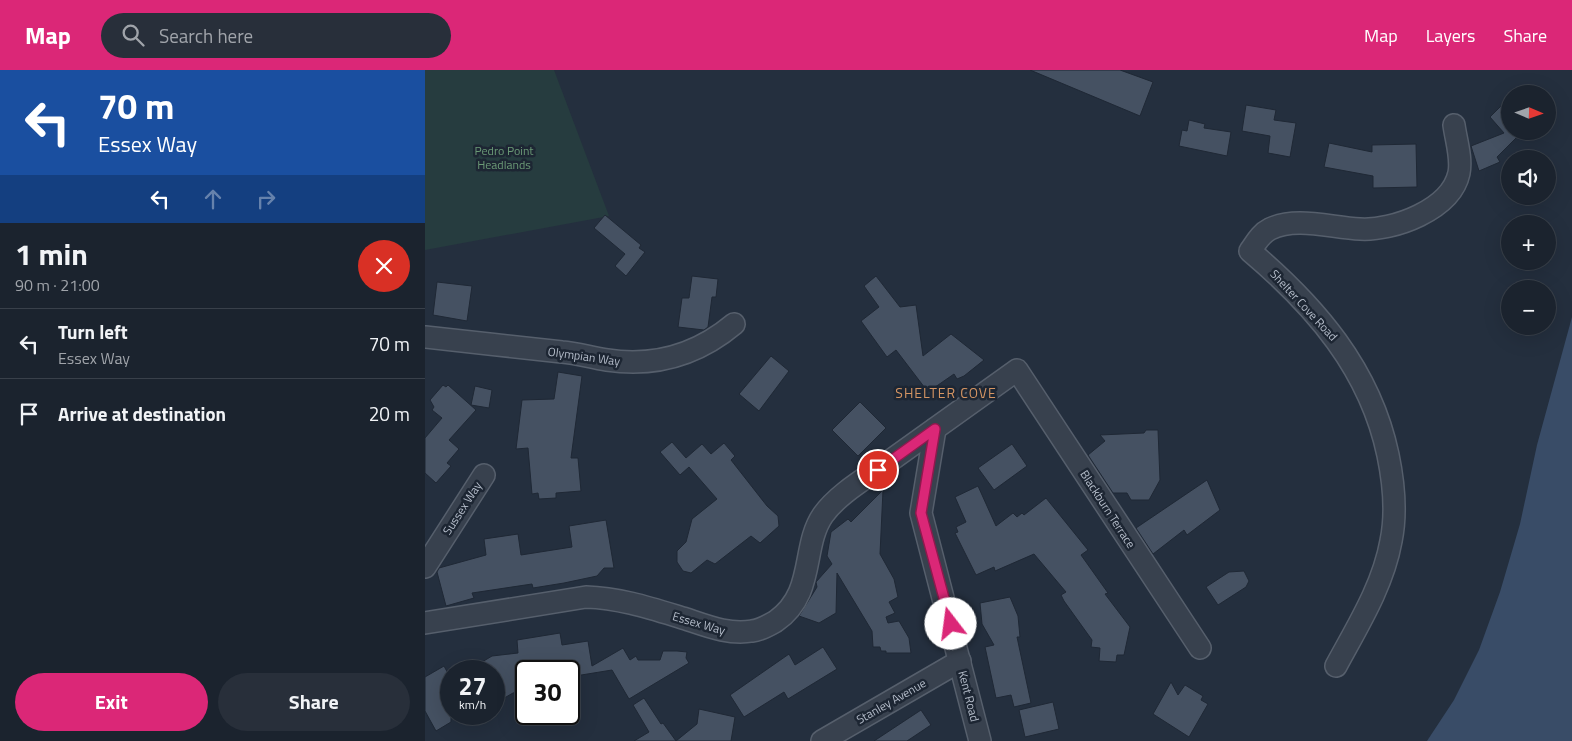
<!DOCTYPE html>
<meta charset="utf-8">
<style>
body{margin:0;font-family:"Titillium Web",sans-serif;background:#282f3a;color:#f1f3f6;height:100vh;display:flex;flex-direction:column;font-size:19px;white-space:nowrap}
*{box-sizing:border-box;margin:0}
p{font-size:16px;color:#a0a4aa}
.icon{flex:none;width:28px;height:28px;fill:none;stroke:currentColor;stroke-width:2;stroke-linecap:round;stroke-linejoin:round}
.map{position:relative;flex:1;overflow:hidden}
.side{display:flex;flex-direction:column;background:#1b232e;width:425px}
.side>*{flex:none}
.guide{background:#1a4fa0;color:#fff;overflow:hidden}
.needle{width:32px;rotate:92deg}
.buttons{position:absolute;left:1076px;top:15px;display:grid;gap:10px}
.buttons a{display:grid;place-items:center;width:55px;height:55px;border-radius:50%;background:#1b232e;box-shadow:0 5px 20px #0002,0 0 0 1px #39404a;font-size:25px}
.speed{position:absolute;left:15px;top:590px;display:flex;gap:10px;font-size:25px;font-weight:700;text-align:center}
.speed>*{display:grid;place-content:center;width:65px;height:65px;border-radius:50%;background:#1b232e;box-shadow:0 5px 20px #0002,0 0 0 1px #39404a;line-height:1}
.speed small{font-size:12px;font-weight:400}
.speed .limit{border:2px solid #111;border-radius:8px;background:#fff;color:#111}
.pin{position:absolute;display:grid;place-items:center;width:42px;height:42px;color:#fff;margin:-21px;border:2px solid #fff;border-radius:50%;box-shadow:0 1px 5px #0007}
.me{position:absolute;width:55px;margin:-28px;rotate:345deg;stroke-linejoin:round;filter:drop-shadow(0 0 4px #0008)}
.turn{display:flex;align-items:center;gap:18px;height:105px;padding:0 15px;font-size:22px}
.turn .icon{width:65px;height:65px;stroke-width:2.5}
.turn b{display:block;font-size:35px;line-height:42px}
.lanes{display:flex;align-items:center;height:48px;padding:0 15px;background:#0003;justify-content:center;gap:25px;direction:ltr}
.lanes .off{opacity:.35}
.round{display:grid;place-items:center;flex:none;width:52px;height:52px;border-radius:26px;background:#282f3a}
.headline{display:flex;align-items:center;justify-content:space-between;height:85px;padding:0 15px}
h1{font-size:30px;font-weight:700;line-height:38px}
.action{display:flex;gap:10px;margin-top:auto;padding:10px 15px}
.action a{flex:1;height:58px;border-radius:30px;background:#db2777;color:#fff;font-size:20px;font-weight:700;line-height:58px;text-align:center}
.action a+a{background:#282f3a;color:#f1f3f6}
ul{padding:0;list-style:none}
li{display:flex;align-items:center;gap:15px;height:70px;padding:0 15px;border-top:1px solid #39404a}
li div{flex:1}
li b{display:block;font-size:19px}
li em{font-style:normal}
header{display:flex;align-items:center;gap:30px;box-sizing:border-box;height:70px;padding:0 25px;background:#db2777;color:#fff}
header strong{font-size:24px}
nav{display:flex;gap:28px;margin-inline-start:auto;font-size:18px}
.search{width:350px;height:45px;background:#282f3a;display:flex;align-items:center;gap:12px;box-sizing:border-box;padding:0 18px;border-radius:28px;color:#a0a4aa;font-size:19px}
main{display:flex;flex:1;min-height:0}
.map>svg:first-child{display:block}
.green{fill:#263c3f}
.water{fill:#394c67}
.building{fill:#455162;stroke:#1f2835}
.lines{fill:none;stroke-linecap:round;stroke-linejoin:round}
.minor-casing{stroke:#565f6c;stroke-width:24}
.minor{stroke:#38414e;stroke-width:21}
.route-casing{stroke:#8e194d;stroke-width:12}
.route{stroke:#db2777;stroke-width:9}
.labels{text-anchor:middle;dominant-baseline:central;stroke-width:5;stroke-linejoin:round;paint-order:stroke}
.park-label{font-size:12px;fill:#6b9a76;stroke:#1d2633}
.street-label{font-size:12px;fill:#b4bcc9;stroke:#1d2633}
.neighbourhood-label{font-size:14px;letter-spacing:1px;fill:#d59563;stroke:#1d2633}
</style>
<header>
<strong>Map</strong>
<div class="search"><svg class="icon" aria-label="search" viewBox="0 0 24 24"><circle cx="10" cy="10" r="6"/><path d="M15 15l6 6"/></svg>Search here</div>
<nav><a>Map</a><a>Layers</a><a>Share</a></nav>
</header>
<main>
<section class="side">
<div class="guide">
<div class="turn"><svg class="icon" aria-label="left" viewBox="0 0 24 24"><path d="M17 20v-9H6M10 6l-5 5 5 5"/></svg><div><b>70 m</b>Essex Way</div></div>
<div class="lanes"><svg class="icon" aria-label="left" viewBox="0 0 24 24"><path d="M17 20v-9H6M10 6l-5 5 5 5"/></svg><svg class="icon off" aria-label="ahead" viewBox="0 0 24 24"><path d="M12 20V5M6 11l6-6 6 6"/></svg><svg class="icon off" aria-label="right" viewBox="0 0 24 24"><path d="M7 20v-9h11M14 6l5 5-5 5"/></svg></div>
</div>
<div class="headline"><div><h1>1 min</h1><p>90 m · 21:00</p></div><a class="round" style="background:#d93025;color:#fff"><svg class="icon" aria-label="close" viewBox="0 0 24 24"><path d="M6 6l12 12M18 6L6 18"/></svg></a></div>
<ul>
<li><svg class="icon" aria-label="left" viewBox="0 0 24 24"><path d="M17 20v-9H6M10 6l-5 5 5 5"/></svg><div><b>Turn left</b><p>Essex Way</p></div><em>70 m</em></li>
<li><svg class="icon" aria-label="arrive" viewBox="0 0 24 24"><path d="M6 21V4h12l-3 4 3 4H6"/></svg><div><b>Arrive at destination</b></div><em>20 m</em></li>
</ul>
<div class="action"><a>Exit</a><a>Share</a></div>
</section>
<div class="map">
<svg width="1147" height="671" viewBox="0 0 1147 671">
<rect width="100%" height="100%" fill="#242f3e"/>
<path class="green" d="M 0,0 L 129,0 L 184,146 L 0,180 Z"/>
<path class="water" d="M 1147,247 L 1147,671 L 1002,671 L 1029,630 L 1054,580 L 1075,522 L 1095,454 L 1112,375 Z"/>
<g class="building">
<path d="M 605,0 L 695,0 L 728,12 L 715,46 Z"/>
<path d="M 1085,27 L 1085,61 L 1098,61 L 1072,87 L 1075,92 L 1054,101 L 1046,76 L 1079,63 L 1065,47 Z"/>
<path d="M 821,35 L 851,40 L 849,50 L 871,53 L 865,87 L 843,83 L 845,66 L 817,61 Z"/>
<path d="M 764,50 L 780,54 L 779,58 L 806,62 L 802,86 L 754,76 L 757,60 L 762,61 Z"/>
<path d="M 904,73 L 947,82 L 947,75 L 991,74 L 992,117 L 948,118 L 948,106 L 899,97 Z"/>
<path d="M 180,145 L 216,175 L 214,178 L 220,182 L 201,206 L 190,196 L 200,184 L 169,158 Z"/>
<path d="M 267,206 L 293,209 L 291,227 L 287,227 L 283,257 L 279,260 L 253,257 L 257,228 L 264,228 Z"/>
<path d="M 451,206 L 475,237 L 491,235 L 498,286 L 526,264 L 559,290 L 539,306 L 532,309 L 529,304 L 503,322 L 471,280 L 462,287 L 436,251 L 454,237 L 439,216 Z"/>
<path d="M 12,212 L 47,216 L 42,251 L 8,245 Z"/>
<path d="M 346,286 L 364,301 L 334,341 L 314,324 Z"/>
<path d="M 133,302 L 157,306 L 146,388 L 153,388 L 156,421 L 131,423 L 131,428 L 114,429 L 113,423 L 107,424 L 103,378 L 91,379 L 97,330 L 129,329 Z"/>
<path d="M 18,315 L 21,317 L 23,315 L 51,340 L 24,370 L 34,379 L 22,393 L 26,396 L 11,413 L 0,403 L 0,368 L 17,348 L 7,340 L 9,337 L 5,330 Z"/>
<path d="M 50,316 L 67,320 L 64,338 L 46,335 Z"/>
<path d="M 435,332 L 461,358 L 433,386 L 407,360 Z"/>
<path d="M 721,360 L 733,360 L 735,410 L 724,430 L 706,430 L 702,423 L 688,423 L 663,385 L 680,371 L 675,365 L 719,363 Z"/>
<path d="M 247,372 L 261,388 L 277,374 L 286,384 L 299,373 L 310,386 L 306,390 L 342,436 L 353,446 L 354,456 L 335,473 L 326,466 L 290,494 L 282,490 L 266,503 L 258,501 L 252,492 L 252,481 L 261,472 L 267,449 L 292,429 L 264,397 L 255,405 L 235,382 Z"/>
<path d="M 587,374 L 602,396 L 569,420 L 553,398 Z"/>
<path d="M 782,410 L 795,440 L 762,465 L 759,460 L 728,484 L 711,458 Z"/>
<path d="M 553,416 L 571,456 L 588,443 L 592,447 L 597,443 L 599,445 L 621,428 L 663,480 L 656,485 L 683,523 L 680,524 L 705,557 L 699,585 L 692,585 L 691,592 L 674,591 L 675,578 L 666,577 L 667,570 L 639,531 L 636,525 L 641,522 L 609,484 L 570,501 L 569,497 L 551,505 L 530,463 L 533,462 L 531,457 L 541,452 L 530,427 Z"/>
<path d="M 458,420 L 455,484 L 469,509 L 473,527 L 464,532 L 470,543 L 461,547 L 463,553 L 474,551 L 484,568 L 486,583 L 461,583 L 461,581 L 456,581 L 455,577 L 448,577 L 447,561 L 412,503 L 411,543 L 394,553 L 374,546 L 392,517 L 391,512 L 407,494 L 402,486 L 406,462 L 423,449 L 426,452 Z"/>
<path d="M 181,450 L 189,498 L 179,498 L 172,506 L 139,513 L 108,518 L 107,514 L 47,523 L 49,528 L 21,536 L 12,502 L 14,498 L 61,485 L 59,469 L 93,464 L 96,485 L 147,477 L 144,456 Z"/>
<path d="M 819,501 L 824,511 L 821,517 L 793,535 L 781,517 L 804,502 Z"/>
<path d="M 585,527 L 593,546 L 595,567 L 592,567 L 606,633 L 589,637 L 586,625 L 571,628 L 560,577 L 569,575 L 557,554 L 555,533 Z"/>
<path d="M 135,563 L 137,575 L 163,571 L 167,596 L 198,578 L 205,590 L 211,586 L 213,590 L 235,590 L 238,581 L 252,581 L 262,582 L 261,588 L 264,593 L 204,629 L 187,600 L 144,607 L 144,601 L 101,601 L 101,621 L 88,623 L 69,634 L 69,601 L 42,601 L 67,586 L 93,583 L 92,570 Z"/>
<path d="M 398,577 L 412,599 L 363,629 L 359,622 L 319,647 L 305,625 L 364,584 L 370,595 Z"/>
<path d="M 19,596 L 26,609 L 26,652 L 11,661 L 0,641 L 0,607 Z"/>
<path d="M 746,612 L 753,625 L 760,615 L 778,626 L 776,630 L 783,634 L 764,667 L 728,644 Z"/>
<path d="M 219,628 L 236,654 L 238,653 L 251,671 L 209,671 L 224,662 L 208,635 Z"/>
<path d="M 628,632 L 634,659 L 600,667 L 594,640 Z"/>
<path d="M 274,639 L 310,647 L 306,671 L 251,671 L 272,654 Z"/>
<path d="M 496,640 L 506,655 L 482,671 L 449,671 Z"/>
</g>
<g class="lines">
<g class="minor-casing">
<g id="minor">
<path d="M 0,267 C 46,272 91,277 137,282 C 152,283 167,288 182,290 C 229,297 272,285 309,254"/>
<path d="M 510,359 L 496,443 L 555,671"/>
<path d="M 0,497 L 59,405"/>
<path d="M 0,553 L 161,527 C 196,528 228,539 261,549 C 282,556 304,565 327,561 C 336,560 344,555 351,551 C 391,523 376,477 398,445 C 413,424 441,408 462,393 C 506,362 549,331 592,300 L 775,578"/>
<path d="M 911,596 C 932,557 958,516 966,471 C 972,442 969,414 963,385 C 945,299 890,236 825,181 C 831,173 835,164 845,159 C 871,146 907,158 935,159 C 968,161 1026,140 1034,103 C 1037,88 1031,70 1029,55"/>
<path d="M 397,671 L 535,591"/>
</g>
</g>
<use href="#minor" class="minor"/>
</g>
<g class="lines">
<g class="route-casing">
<path id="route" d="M 453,400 L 510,359 L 496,443 L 526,554"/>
</g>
<use href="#route" class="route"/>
</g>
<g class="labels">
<g class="park-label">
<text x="79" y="80">Pedro Point<tspan x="79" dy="14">Headlands</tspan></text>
</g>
<g class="street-label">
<text transform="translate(879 235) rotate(47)">Shelter Cove Road</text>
<text transform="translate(159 286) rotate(8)">Olympian Way</text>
<text transform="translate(37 438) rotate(-57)">Sussex Way</text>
<text transform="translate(683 439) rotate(57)">Blackburn Terrace</text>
<text transform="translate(274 553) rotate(16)">Essex Way</text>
<text transform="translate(544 626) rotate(76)">Kent Road</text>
<text transform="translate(466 631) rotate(-30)">Stanley Avenue</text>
</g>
<g class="neighbourhood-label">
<text x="521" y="322">SHELTER COVE</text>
</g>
</g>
</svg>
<div class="buttons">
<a><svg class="needle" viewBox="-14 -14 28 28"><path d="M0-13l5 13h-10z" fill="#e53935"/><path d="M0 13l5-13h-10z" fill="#a0a4aa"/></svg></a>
<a><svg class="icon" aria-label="sound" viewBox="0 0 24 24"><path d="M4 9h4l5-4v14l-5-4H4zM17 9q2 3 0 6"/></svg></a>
<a>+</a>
<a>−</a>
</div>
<div class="speed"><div>27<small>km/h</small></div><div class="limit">30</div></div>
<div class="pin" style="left:453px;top:400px;background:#d93025"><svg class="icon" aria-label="arrive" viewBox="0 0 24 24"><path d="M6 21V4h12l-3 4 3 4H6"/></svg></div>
<svg class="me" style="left:526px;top:554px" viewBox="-20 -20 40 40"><circle r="19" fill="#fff"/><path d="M0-13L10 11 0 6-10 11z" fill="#db2777"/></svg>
</div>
</main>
